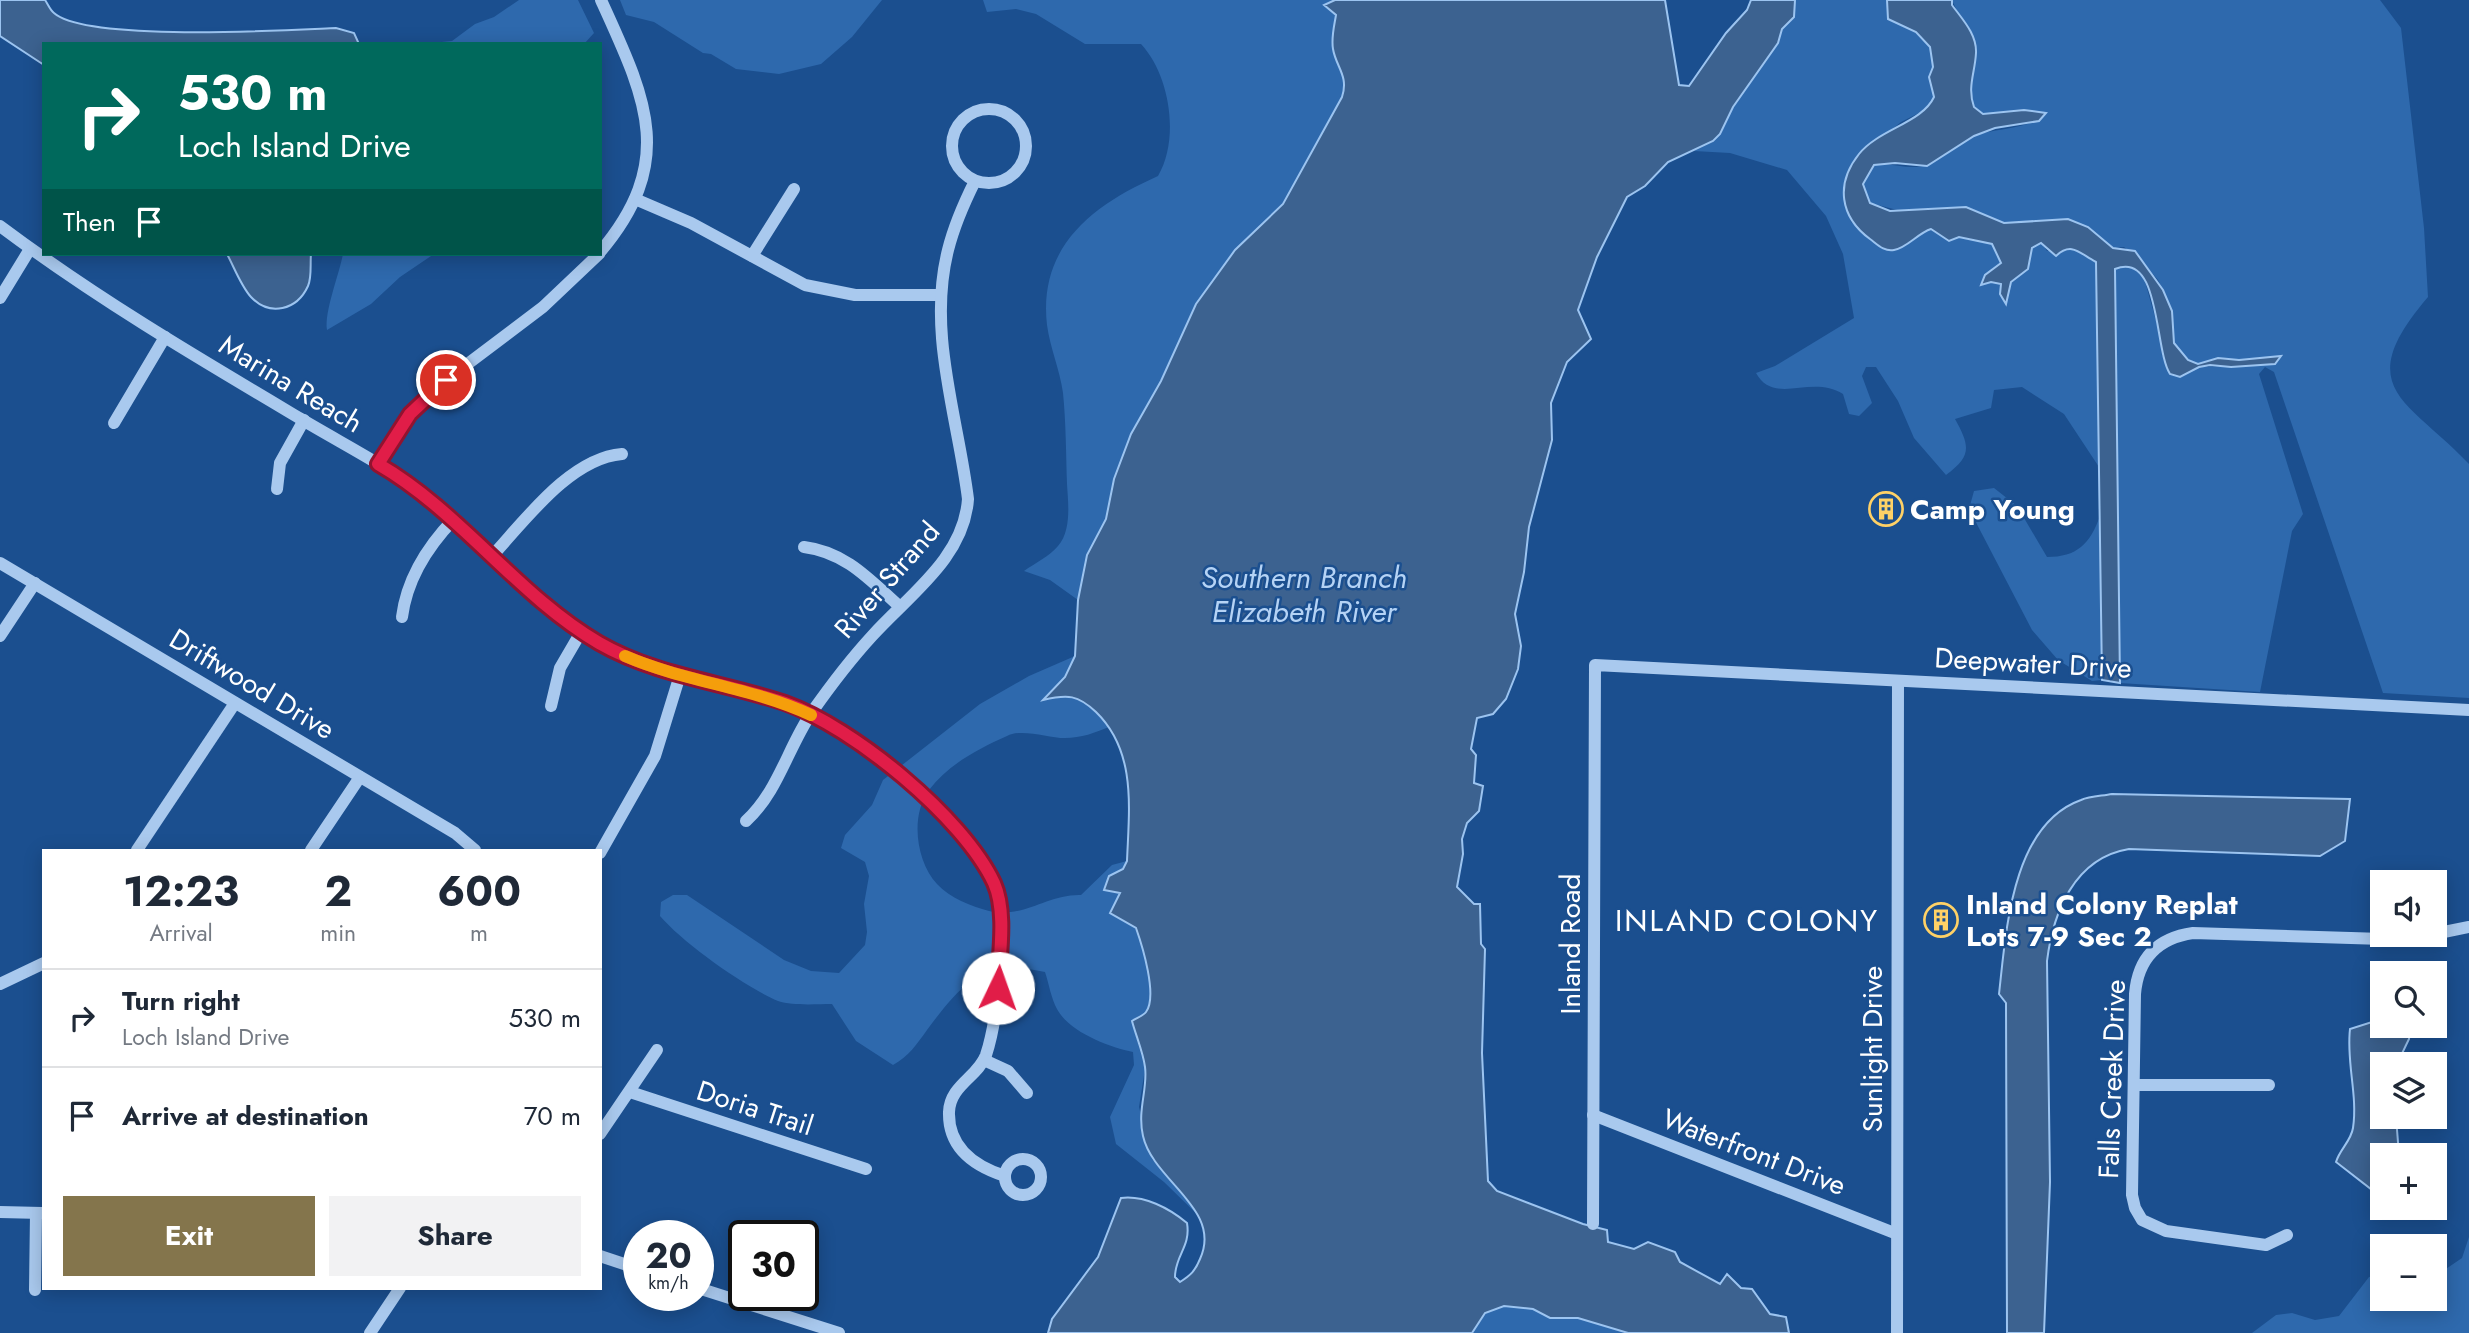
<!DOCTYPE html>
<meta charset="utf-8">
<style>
body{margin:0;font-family:Jost,sans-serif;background:#f2f2f3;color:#1f2937;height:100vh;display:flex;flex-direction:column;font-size:26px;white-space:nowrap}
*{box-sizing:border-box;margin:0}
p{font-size:23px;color:#747a83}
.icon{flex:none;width:38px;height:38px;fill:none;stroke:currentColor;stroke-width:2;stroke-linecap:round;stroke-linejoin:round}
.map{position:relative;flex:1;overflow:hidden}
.side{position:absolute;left:42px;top:849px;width:560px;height:441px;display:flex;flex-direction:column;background:#fff;border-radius:0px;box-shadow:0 4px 18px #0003}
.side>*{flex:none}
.guide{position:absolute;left:42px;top:42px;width:560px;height:214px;border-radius:0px;box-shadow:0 4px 18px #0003;background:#00695c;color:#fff;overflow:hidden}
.buttons{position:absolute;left:2370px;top:870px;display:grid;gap:14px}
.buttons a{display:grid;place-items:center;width:77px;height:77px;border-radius:0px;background:#fff;box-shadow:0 4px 18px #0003;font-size:35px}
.speed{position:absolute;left:623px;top:1220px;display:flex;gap:14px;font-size:35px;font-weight:700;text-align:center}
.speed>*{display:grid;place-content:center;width:91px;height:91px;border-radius:50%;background:#fff;box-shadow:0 4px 18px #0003;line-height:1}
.speed small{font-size:18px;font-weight:400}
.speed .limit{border:4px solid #111;border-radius:10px;background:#fff;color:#111}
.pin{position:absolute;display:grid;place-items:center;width:60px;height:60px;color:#fff;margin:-30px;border:4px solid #fff;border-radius:50%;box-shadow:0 2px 7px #0007}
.me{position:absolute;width:77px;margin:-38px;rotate:3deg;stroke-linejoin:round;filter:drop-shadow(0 0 5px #0008)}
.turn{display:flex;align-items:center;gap:24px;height:147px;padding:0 21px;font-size:32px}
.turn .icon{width:91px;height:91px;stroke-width:2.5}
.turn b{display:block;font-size:49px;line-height:60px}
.then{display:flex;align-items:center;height:66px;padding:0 21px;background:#0003;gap:14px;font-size:26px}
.eta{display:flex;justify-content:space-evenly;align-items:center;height:119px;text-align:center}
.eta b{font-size:42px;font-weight:700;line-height:49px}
.action{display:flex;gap:14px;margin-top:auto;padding:14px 21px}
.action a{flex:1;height:80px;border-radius:0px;background:#84754c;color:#fff;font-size:28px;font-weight:700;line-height:80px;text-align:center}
.action a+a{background:#f2f2f3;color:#1f2937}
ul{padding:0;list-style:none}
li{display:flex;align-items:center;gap:21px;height:98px;padding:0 21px;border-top:2px solid #e0e1e3}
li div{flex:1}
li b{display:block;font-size:26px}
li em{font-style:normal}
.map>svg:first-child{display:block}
.green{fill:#2e69ad}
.water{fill:#3c6290;stroke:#9cc4f0;stroke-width:2}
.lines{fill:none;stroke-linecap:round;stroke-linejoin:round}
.minor{stroke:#a9c9ee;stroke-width:12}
.route-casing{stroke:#92132f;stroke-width:18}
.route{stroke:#e11d48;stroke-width:12}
.slow{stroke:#f59e0b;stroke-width:12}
.labels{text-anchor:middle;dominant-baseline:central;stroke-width:5;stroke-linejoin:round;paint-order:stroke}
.street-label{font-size:28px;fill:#fff;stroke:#1b4f8f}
.poi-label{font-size:28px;font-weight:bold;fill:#fff;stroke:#1b4f8f;text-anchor:start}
.water-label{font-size:30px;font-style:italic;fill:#b5d3f5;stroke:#1b4f8f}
.neighbourhood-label{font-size:30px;letter-spacing:2px;fill:#fff;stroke:#1b4f8f}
</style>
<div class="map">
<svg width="2469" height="1333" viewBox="0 0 2469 1333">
<rect width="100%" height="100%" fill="#1b4f8f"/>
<g class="green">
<path d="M 519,0 L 578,0 L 594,33 L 584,44 L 421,44 L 452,41 L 475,24 L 494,17 Z"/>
<path d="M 620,0 L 882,0 L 852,37 L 821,64 L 779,74 L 736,69 L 711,54 L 703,53 L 654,22 L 626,15 Z"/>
<path d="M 983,0 L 1335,0 L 1324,5 L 1336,15 C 1334,28 1329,42 1334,54 C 1340,70 1348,79 1342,97 L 1283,204 L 1235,250 L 1131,435 L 1114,479 L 1106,519 L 1087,555 L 1078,600 L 1050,580 L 1024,571 C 1035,563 1050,556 1058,546 C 1072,530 1068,502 1067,484 C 1066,454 1066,423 1063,393 C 1060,370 1050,348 1047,325 C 1038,246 1093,205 1158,176 C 1180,139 1170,75 1141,44 L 1085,44 L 1036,14 L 1016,9 L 987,12 Z"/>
<path d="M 1795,0 L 1887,0 L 1888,19 L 1916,32 L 1930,47 L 1933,67 L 1929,77 L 1934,97 L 1929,108 L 1901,122 L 1853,162 L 1844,192 L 1851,222 L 1904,246 L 1921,232 L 1931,229 L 1949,241 L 1959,237 L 1992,244 L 2001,263 L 1993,269 L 1982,285 L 1991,282 L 2001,284 L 2006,302 L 2011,282 L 2028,269 L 2032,248 L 2041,242 L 2047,251 L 2075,248 L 2096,262 L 2099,467 L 2064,414 L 2022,387 L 1994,390 L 1991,408 L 1955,419 C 1970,446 1972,456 1946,475 L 1914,438 L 1898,401 L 1876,367 L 1866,367 L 1862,376 L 1872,403 L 1859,416 L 1849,414 L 1843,394 C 1811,374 1774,406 1756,373 L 1775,366 L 1854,318 L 1843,254 L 1826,216 L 1787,170 L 1730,153 L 1694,151 L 1713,142 L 1720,134 L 1733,107 L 1778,43 L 1782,29 L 1794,17 Z"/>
<path d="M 1952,0 L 2380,0 L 2401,28 L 2424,228 L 2428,297 C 2349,389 2409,400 2469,464 L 2469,698 L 2383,693 L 2274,372 L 2265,367 L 2259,374 L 2303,514 L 2292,531 L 2260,692 L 2120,683 L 2115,269 C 2127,264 2133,265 2143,274 L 2160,335 L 2162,356 L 2190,372 L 2199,367 L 2242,366 L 2280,356 L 2239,360 L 2218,358 L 2198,364 L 2188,360 L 2174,343 L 2172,311 L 2158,280 L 2141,260 L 2124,247 L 2113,248 L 2104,242 L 2088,227 L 2036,220 L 2004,223 L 1956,207 L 1901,211 L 1870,203 L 1863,184 L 1874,165 C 1889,162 1902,168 1917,167 C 1941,165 1953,143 1974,136 C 1995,128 2032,129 2045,114 L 2024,110 L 1983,114 L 1974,107 L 1970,86 L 1976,53 Z"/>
<path d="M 343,254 L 434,254 L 400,277 L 371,304 L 327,330 C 324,312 339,275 343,254 Z"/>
<path d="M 1994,488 L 2017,506 L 2047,557 C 2077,557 2090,544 2100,516 L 2102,680 L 2092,681 L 2058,660 L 2032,630 L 1969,509 L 1974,491 Z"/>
<path d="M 1075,656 L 1065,677 L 1045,699 C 1081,691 1086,702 1111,726 C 1095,733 1081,738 1065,738 C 1048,738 1022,728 1007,736 C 978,749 949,764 929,790 C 910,816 916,861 937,884 C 950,898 971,906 989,911 C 1024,919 1047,894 1081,895 L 1112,865 L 1127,861 L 1124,869 L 1109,876 L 1104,890 L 1120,893 C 1130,915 1165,990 1146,1012 C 1143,1016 1136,1019 1132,1021 L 1145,1069 L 1139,1107 L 1152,1159 L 1204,1221 L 1164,1182 L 1116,1144 L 1110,1117 L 1134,1065 L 1133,1052 C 1109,1047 1069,1032 1057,1009 C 1051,998 1049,984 1045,972 C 983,958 962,983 927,1030 C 917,1044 909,1056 893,1065 L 856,1041 L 832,1004 C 816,1004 793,1006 778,1001 C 745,987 683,943 660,916 L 661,902 L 673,895 L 687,895 L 784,960 L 811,971 L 839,973 L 865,945 L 867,932 L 864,904 L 869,876 L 865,862 L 841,848 L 845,835 L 872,805 L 883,780 L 980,704 L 1029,676 Z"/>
<path d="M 2469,1237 L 2469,1333 L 2252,1333 L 2276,1315 L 2292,1313 L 2315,1320 L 2339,1316 L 2369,1277 L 2382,1275 L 2382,1298 L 2434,1298 L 2434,1277 L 2462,1258 Z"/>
<path d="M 1504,1306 L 1533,1309 L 1550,1318 L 1578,1318 L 1628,1333 L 1472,1333 L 1485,1313 Z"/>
</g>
<g class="water">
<path d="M 0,0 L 45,0 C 48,4 50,10 54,13 C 86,42 287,30 336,28 L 354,33 L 359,44 L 44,44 L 44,65 L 0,36 Z"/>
<path d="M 1335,0 L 1665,0 L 1679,85 L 1689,86 L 1726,33 L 1747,10 L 1751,0 L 1795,0 L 1794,17 L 1782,29 L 1778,43 L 1733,107 L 1720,134 L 1713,141 L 1668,162 L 1645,186 L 1627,197 L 1597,257 L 1578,310 L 1591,339 L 1567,362 L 1551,403 L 1552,440 L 1529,527 L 1524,572 L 1515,614 L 1521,646 L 1518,669 L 1506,699 L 1493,714 L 1477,718 L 1471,749 L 1476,755 L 1474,783 L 1483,786 L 1479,811 L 1467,823 L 1462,839 L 1463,854 L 1457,887 L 1474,904 L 1480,904 L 1481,944 L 1485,949 L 1482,1053 L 1488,1181 L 1497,1191 L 1583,1224 L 1607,1230 L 1608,1242 L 1634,1249 L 1648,1242 L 1675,1252 L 1680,1262 L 1720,1284 L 1727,1274 L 1741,1288 L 1752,1289 L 1770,1314 L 1786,1317 L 1789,1333 L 1628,1333 L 1578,1318 L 1550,1318 L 1533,1309 L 1504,1306 L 1485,1313 L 1472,1333 L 1048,1333 L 1052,1319 L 1098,1257 L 1121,1198 C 1144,1195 1169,1208 1187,1223 C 1191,1247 1175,1255 1175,1277 L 1180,1282 C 1191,1275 1195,1271 1200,1259 C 1223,1209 1153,1181 1143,1136 C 1137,1110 1148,1089 1145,1067 C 1143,1052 1136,1036 1132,1021 C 1136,1018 1143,1016 1146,1012 C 1158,996 1142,945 1136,928 L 1110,913 L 1120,893 L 1104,890 L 1109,876 L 1123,869 L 1127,861 C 1129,809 1137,752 1096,712 C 1078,695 1068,694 1043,700 L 1065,677 L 1075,656 L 1078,600 L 1087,555 L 1106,519 L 1114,479 L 1131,434 L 1161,381 L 1196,304 L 1235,250 L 1283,204 L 1342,97 C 1349,76 1336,67 1333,49 C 1331,38 1334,27 1336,15 L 1324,5 Z"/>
<path d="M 1887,0 L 1952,0 L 1952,5 C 1962,19 1977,34 1976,53 C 1975,73 1967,87 1974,107 L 1983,114 L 2024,110 L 2046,113 L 2039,121 L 1995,128 L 1974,136 L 1927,166 L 1895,163 L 1874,165 L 1863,184 L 1870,203 L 1890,211 L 1966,207 L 2004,223 L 2068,219 L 2088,227 L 2113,248 L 2135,251 L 2163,290 L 2172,311 L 2174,343 L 2188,360 L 2198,364 L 2218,358 L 2239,360 L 2281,356 L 2275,364 L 2231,367 L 2210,365 L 2199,367 L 2180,377 L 2170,374 C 2154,350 2161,250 2115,269 L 2120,683 L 2102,680 L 2096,262 C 2080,254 2072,241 2056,256 L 2041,243 L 2032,248 L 2028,269 L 2011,282 L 2006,304 L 2000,294 L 2001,284 L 1991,282 L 1981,285 L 1985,275 L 2001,263 L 1992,244 L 1959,237 L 1949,241 L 1931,229 C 1918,233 1907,248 1894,250 C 1884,252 1877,244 1870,239 C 1840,217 1835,184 1859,154 C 1879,129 1922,123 1934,97 L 1929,77 L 1933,67 L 1930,47 L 1916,32 L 1888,19 Z"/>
<path d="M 227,254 L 311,254 C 310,264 312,277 308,286 C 297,310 270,317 251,297 C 241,286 234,267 227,254 Z"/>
<path d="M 2112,794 L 2350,799 L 2345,841 L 2320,856 L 2129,849 C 2074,858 2053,913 2047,961 L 2050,1182 L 2044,1333 L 2007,1333 L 2006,1003 L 1999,994 C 2006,933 2011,825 2081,800 C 2090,796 2102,796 2112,794 Z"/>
<path d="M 2372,1022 L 2406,1026 L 2410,1029 L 2409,1039 L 2397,1064 L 2382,1064 L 2382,1116 L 2396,1117 L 2399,1155 L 2382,1155 L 2382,1208 L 2396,1208 L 2389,1215 L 2381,1212 L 2372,1190 L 2336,1162 C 2340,1149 2351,1141 2353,1128 C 2358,1095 2346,1062 2350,1029 Z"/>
</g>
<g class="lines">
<g class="minor">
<circle cx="989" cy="146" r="37"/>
<path d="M 635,199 L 691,223 L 805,285 L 855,295 L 941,295"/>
<path d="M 0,226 C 96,298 198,358 301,419 C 338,441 378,462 414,486 C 482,533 530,606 604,646 C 661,677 728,680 788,704 C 832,722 869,749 904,780 C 935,807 980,847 995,886 C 1008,920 998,1019 986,1055 C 978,1077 950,1085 949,1112 C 948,1148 974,1166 1005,1176"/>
<path d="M 600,252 C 678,160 645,97 601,0"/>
<path d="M 752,256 L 794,189"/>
<path d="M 0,298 L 30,249"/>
<path d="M 114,423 L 165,337"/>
<path d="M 378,464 L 410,414 L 433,390 L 543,307 L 599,254"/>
<path d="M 277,489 L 280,463 L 304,420"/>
<path d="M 804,547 C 845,552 869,579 899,606"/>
<path d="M 493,555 C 526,519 571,458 622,454"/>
<path d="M 0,563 L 455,833 L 475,850"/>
<path d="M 402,617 C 407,578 427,547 454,519"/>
<path d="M 0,636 L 35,583"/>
<path d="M 551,706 L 560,668 L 581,632"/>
<path d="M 746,821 C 778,792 788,747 812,712 C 831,685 850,660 872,636 C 909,595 964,558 968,499 C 958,417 927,333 948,250 C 954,226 964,203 975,181"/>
<path d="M 137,850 L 235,703"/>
<path d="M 311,850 L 360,777"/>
<path d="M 600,853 L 655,756 L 680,675"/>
<path d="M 2434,934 L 2469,927"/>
<path d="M 0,984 L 44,963"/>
<path d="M 984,1060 L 1008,1071 L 1027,1093"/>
<path d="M 2134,1085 L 2269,1085"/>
<path d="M 630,1092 L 866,1169"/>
<path d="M 1593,1115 L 1897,1234"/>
<path d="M 600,1134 L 657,1050"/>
<circle cx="1023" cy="1177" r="18"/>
<path d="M 0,1212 L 42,1213"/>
<path d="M 1593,1224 L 1595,665 L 2469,710"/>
<path d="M 2287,1235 L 2266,1245 L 2166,1231 L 2142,1220 L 2135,1208 L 2132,1195 L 2135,994 C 2138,958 2158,938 2193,933 L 2383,939 L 2433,934"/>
<path d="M 600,1256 L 639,1269"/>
<path d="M 698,1288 L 839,1333"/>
<path d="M 35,1290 L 36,1213"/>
<path d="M 370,1333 L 400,1288"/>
<path d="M 1897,1333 L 1898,681"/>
</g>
</g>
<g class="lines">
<g class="route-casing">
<path id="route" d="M 446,380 L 410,414 L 378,464 C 461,512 517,595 599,643 C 656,676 723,682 785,703 C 853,727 963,817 994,883 C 1007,912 999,957 998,988"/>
</g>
<use href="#route" class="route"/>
<path class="slow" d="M 625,656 C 685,682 751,687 811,715"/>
</g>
<defs>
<g id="building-ring" transform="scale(1.75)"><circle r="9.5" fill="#1b4f8f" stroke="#ffd166" stroke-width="1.5"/><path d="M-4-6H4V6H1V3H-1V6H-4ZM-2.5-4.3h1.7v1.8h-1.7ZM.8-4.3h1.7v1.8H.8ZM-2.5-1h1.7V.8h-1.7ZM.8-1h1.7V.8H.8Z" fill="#ffd166"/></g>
</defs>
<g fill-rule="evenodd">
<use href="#building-ring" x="1886" y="509"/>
<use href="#building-ring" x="1941" y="920"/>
</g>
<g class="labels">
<g class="street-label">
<text transform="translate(291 384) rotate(31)">Marina Reach</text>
<text transform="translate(887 580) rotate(-49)">River Strand</text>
<text transform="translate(2033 663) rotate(3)">Deepwater Drive</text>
<text transform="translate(252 684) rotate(31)">Driftwood Drive</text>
<text transform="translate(1570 944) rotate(-90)">Inland Road</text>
<text transform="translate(1872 1049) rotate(-90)">Sunlight Drive</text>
<text transform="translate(2112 1079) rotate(-88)">Falls Creek Drive</text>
<text transform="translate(755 1108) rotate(18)">Doria Trail</text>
<text transform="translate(1754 1152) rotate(21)">Waterfront Drive</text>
</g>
<g class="poi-label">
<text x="1910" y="509">Camp Young</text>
<text x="1966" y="904">Inland Colony Replat<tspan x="1966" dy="32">Lots 7-9 Sec 2</tspan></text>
</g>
<g class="water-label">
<text x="1304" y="577">Southern Branch<tspan x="1304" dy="34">Elizabeth River</tspan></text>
</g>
<g class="neighbourhood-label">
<text x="1747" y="920">INLAND COLONY</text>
</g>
</g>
</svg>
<div class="buttons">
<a><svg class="icon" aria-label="sound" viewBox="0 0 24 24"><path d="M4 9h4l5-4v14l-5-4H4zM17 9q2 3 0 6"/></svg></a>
<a><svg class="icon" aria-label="search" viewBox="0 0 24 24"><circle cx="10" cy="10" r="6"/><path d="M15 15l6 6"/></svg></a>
<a><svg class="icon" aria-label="layers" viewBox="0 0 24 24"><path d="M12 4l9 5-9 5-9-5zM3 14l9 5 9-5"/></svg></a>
<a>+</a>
<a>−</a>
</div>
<div class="speed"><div>20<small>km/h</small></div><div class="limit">30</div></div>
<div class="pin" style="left:446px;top:380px;background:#d93025"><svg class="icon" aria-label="arrive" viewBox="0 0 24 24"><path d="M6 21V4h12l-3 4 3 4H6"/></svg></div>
<svg class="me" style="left:998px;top:988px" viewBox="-20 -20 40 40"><circle r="19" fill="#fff"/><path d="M0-13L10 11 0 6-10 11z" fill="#e11d48"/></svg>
<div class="guide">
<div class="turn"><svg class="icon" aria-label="right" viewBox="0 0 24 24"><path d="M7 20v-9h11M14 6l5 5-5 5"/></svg><div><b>530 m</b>Loch Island Drive</div></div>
<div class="then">Then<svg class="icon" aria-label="arrive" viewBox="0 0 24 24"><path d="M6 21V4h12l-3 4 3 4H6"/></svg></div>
</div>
<section class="side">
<div class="eta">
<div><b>12:23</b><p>Arrival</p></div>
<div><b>2</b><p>min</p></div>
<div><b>600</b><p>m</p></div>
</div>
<ul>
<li><svg class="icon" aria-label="right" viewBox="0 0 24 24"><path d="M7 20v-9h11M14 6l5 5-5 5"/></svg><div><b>Turn right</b><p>Loch Island Drive</p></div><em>530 m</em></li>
<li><svg class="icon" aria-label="arrive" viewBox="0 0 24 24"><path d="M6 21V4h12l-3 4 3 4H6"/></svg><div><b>Arrive at destination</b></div><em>70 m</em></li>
</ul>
<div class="action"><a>Exit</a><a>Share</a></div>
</section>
</div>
